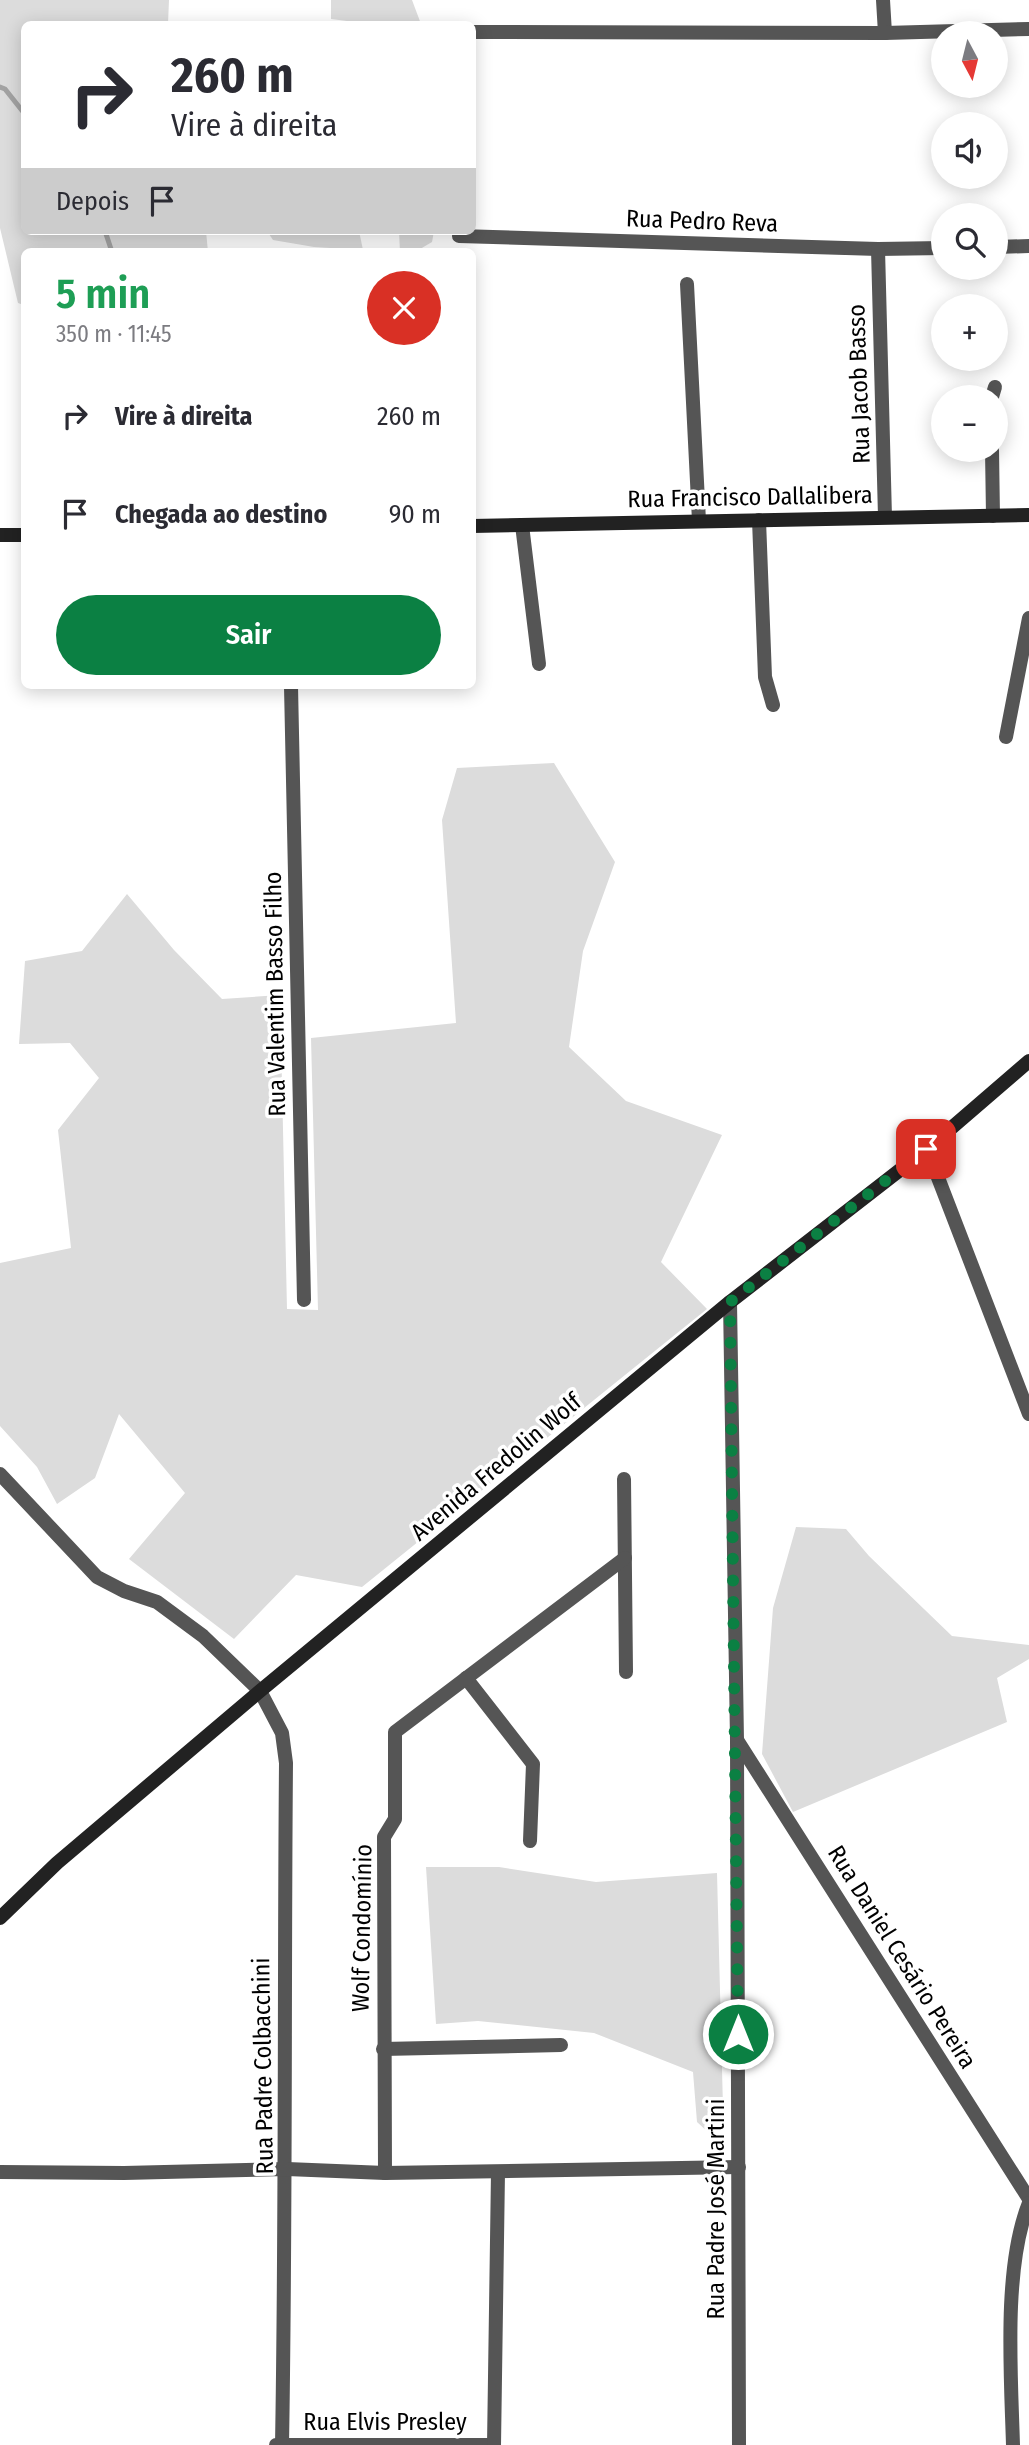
<!DOCTYPE html>
<html lang="pt">
<meta charset="utf-8">
<style>
body{margin:0;font-family:"Fira Sans Condensed",sans-serif;background:#f7f7f7;color:#2b2b33;height:100vh;display:flex;flex-direction:column;font-size:26px;white-space:nowrap}
*{box-sizing:border-box;margin:0}
p{font-size:23px;color:#7c7c81}
.icon{flex:none;width:38px;height:38px;fill:none;stroke:currentColor;stroke-width:2;stroke-linecap:round;stroke-linejoin:round}
.map{position:relative;flex:1;overflow:hidden}
.sheet{position:absolute;left:21px;top:248px;width:455px;height:441px;display:flex;flex-direction:column;background:#fff;border-radius:10px;box-shadow:0 4px 18px #0003}
.sheet>*{flex:none}
.top-card{position:absolute;left:21px;top:21px;width:455px;height:214px;border-radius:10px;box-shadow:0 4px 18px #0003;background:#fff;color:#2b2b33;overflow:hidden}
.needle{width:46px;rotate:173deg}
.fabs{position:absolute;left:931px;top:21px;display:grid;gap:14px}
.fabs a{display:grid;place-items:center;width:77px;height:77px;border-radius:50%;background:#fff;box-shadow:0 4px 18px #0003;font-size:35px}
.pin{position:absolute;display:grid;place-items:center;width:60px;height:60px;color:#fff;margin:-30px;border-radius:14px;box-shadow:0 4px 10px #0006}
.me{position:absolute;width:77px;margin:-38px;rotate:0deg;stroke-linejoin:round;filter:drop-shadow(0 0 5px #0008)}
.turn{display:flex;align-items:center;gap:24px;height:147px;padding:0 35px;font-size:32px}
.turn .icon{width:91px;height:91px;stroke-width:2.5}
.turn b{display:block;font-size:49px;line-height:60px}
.then{display:flex;align-items:center;height:66px;padding:0 35px;background:#0003;gap:14px;font-size:26px}
.round{display:grid;place-items:center;flex:none;width:74px;height:74px;border-radius:37px;background:#f7f7f7}
.overview{display:flex;align-items:center;justify-content:space-between;height:119px;padding:0 35px}
h1{font-size:42px;font-weight:600;line-height:52px;color:#1e9e55}
.button{display:flex;gap:14px;margin-top:auto;padding:14px 35px}
.button a{flex:1;height:80px;border-radius:42px;background:#0b8043;color:#fff;font-size:28px;font-weight:600;line-height:80px;text-align:center}
ul{padding:0;list-style:none}
li{display:flex;align-items:center;gap:21px;height:98px;padding:0 35px}
li div{flex:1}
li b{display:block;font-size:26px}
li em{font-style:normal}
.map>svg:first-child{display:block}
.green{fill:#dcdcdc}
.lines{fill:none;stroke-linecap:round;stroke-linejoin:round}
.stream{stroke:#a3a3a3;stroke-width:5}
.street{stroke:#555;stroke-width:14}
.secondary{stroke:#222;stroke-width:14}
.route{stroke:#0b8043;stroke-width:12;stroke-dasharray:0 21.6}
.labels{text-anchor:middle;dominant-baseline:central;stroke-width:7;stroke-linejoin:round;paint-order:stroke}
.street-label{font-size:24px;fill:#000;stroke:#fff}
</style>
<div class="map">
<svg width="1029" height="2445" viewBox="0 0 1029 2445">
<rect width="100%" height="100%" fill="#fff"/>
<g class="green">
<path d="M 0,0 L 169,0 L 168,24 L 24,24 L 24,231 L 206,231 L 208,252 L 24,252 L 24,305 L 18,303 L 0,228 Z"/>
<path d="M 331,0 L 412,0 L 421,24 L 371,24 L 331,19 Z"/>
<path d="M 267,231 L 359,231 L 363,250 L 314,247 L 273,240 Z"/>
<path d="M 399,231 L 434,231 L 432,242 L 415,252 L 400,252 Z"/>
<path d="M 554,763 L 615,862 L 583,951 L 569,1047 L 626,1101 L 722,1135 L 661,1262 L 707,1309 L 362,1587 L 296,1575 L 234,1639 L 129,1559 L 185,1493 L 119,1414 L 95,1478 L 57,1504 L 37,1467 L 0,1426 L 0,1263 L 71,1248 L 58,1130 L 99,1078 L 70,1043 L 19,1044 L 25,961 L 82,951 L 127,894 L 174,950 L 222,999 L 280,995 L 287,1309 L 318,1310 L 311,1038 L 456,1023 L 442,820 L 457,768 Z"/>
<path d="M 796,1527 L 846,1529 L 869,1556 L 952,1636 L 1029,1645 L 1029,1659 L 997,1678 L 1007,1722 L 793,1812 L 762,1754 L 773,1608 Z"/>
<path d="M 426,1867 L 499,1867 L 596,1882 L 717,1873 L 724,2147 L 697,2122 L 693,2072 L 594,2033 L 478,2021 L 436,2024 Z"/>
</g>
<g class="lines">
<g class="stream">
<path d="M 0,87 L 5,89 L 24,113"/>
<path d="M 105,231 L 112,252"/>
</g>
<g class="street">
<path d="M 883,0 L 885,33"/>
<path d="M 472,32 L 885,33 L 1029,29"/>
<path d="M 459,236 L 878,249 L 943,248"/>
<path d="M 996,247 L 1029,246"/>
<path d="M 878,249 L 885,517"/>
<path d="M 687,284 L 699,521"/>
<path d="M 992,397 L 995,387"/>
<path d="M 992,450 L 993,516"/>
<path d="M 759,520 L 765,677 L 773,705"/>
<path d="M 522,525 L 539,664"/>
<path d="M 291,686 L 304,1300"/>
<path d="M 1006,737 L 1029,618"/>
<path d="M 927,1149 L 1029,1414"/>
<path d="M 730,1302 L 737,1740 L 739,2445"/>
<path d="M 0,1474 L 97,1577 L 124,1591 L 157,1602 L 203,1636 L 260,1691 L 282,1733 L 286,1763 C 284,1990 286,2218 282,2445"/>
<path d="M 624,1479 L 626,1672"/>
<path d="M 466,1678 L 533,1764 L 530,1841"/>
<path d="M 737,1740 L 1029,2199"/>
<path d="M 383,2049 L 561,2045"/>
<path d="M 0,2172 L 124,2173 L 287,2169 L 385,2173 L 739,2167"/>
<path d="M 385,2173 L 384,1837 L 395,1819 L 395,1732 L 625,1558"/>
<path d="M 276,2445 L 494,2445"/>
<path d="M 494,2445 L 498,2172"/>
<path d="M 1013,2445 C 1011,2375 1003,2267 1029,2203"/>
</g>
<g class="secondary">
<path d="M 472,526 L 1029,515"/>
<path d="M 0,535 L 24,535"/>
<path d="M 0,1918 L 57,1863 L 260,1691 L 730,1302 L 927,1149 L 1029,1061"/>
</g>
</g>
<g class="lines">
<path class="route" d="M 738,2034 L 730,1302 L 926,1149"/>
</g>
<g class="labels">
<g class="street-label">
<text transform="translate(702 221) rotate(2)">Rua Pedro Reva</text>
<text transform="translate(859 384) rotate(-92)">Rua Jacob Basso</text>
<text transform="translate(750 497) rotate(-1)">Rua Francisco Dallalibera</text>
<text transform="translate(275 994) rotate(-91)">Rua Valentim Basso Filho</text>
<text transform="translate(496 1467) rotate(-40)">Avenida Fredolin Wolf</text>
<text transform="translate(362 1928) rotate(-89)">Wolf Condomínio</text>
<text transform="translate(902 1957) rotate(58)">Rua Daniel Cesário Pereira</text>
<text transform="translate(263 2066) rotate(-91)">Rua Padre Colbacchini</text>
<text transform="translate(716 2209) rotate(-90)">Rua Padre José Martini</text>
<text x="385" y="2422">Rua Elvis Presley</text>
</g>
</g>
</svg>
<div class="fabs">
<a><svg class="needle" viewBox="-14 -14 28 28"><path d="M0-13l5 13h-10z" fill="#e53935"/><path d="M0 13l5-13h-10z" fill="#7c7c81"/></svg></a>
<a><svg class="icon" aria-label="sound" viewBox="0 0 24 24"><path d="M4 9h4l5-4v14l-5-4H4zM17 9q2 3 0 6"/></svg></a>
<a><svg class="icon" aria-label="search" viewBox="0 0 24 24"><circle cx="10" cy="10" r="6"/><path d="M15 15l6 6"/></svg></a>
<a>+</a>
<a>−</a>
</div>
<div class="pin" style="left:926px;top:1149px;background:#d93025"><svg class="icon" aria-label="arrive" viewBox="0 0 24 24"><path d="M6 21V4h12l-3 4 3 4H6"/></svg></div>
<svg class="me" style="left:738px;top:2034px" viewBox="-20 -20 40 40"><circle r="17" fill="#0b8043" stroke="#fff" stroke-width="3"/><path d="M0-11L8 9 0 5-8 9z" fill="#fff"/></svg>
<div class="top-card">
<div class="turn"><svg class="icon" aria-label="right" viewBox="0 0 24 24"><path d="M7 20v-9h11M14 6l5 5-5 5"/></svg><div><b>260 m</b>Vire à direita</div></div>
<div class="then">Depois<svg class="icon" aria-label="arrive" viewBox="0 0 24 24"><path d="M6 21V4h12l-3 4 3 4H6"/></svg></div>
</div>
<section class="sheet">
<div class="overview"><div><h1>5 min</h1><p>350 m · 11:45</p></div><a class="round" style="background:#d93025;color:#fff"><svg class="icon" aria-label="close" viewBox="0 0 24 24"><path d="M6 6l12 12M18 6L6 18"/></svg></a></div>
<ul>
<li><svg class="icon" aria-label="right" viewBox="0 0 24 24"><path d="M7 20v-9h11M14 6l5 5-5 5"/></svg><div><b>Vire à direita</b></div><em>260 m</em></li>
<li><svg class="icon" aria-label="arrive" viewBox="0 0 24 24"><path d="M6 21V4h12l-3 4 3 4H6"/></svg><div><b>Chegada ao destino</b></div><em>90 m</em></li>
</ul>
<div class="button"><a>Sair</a></div>
</section>
</div>
